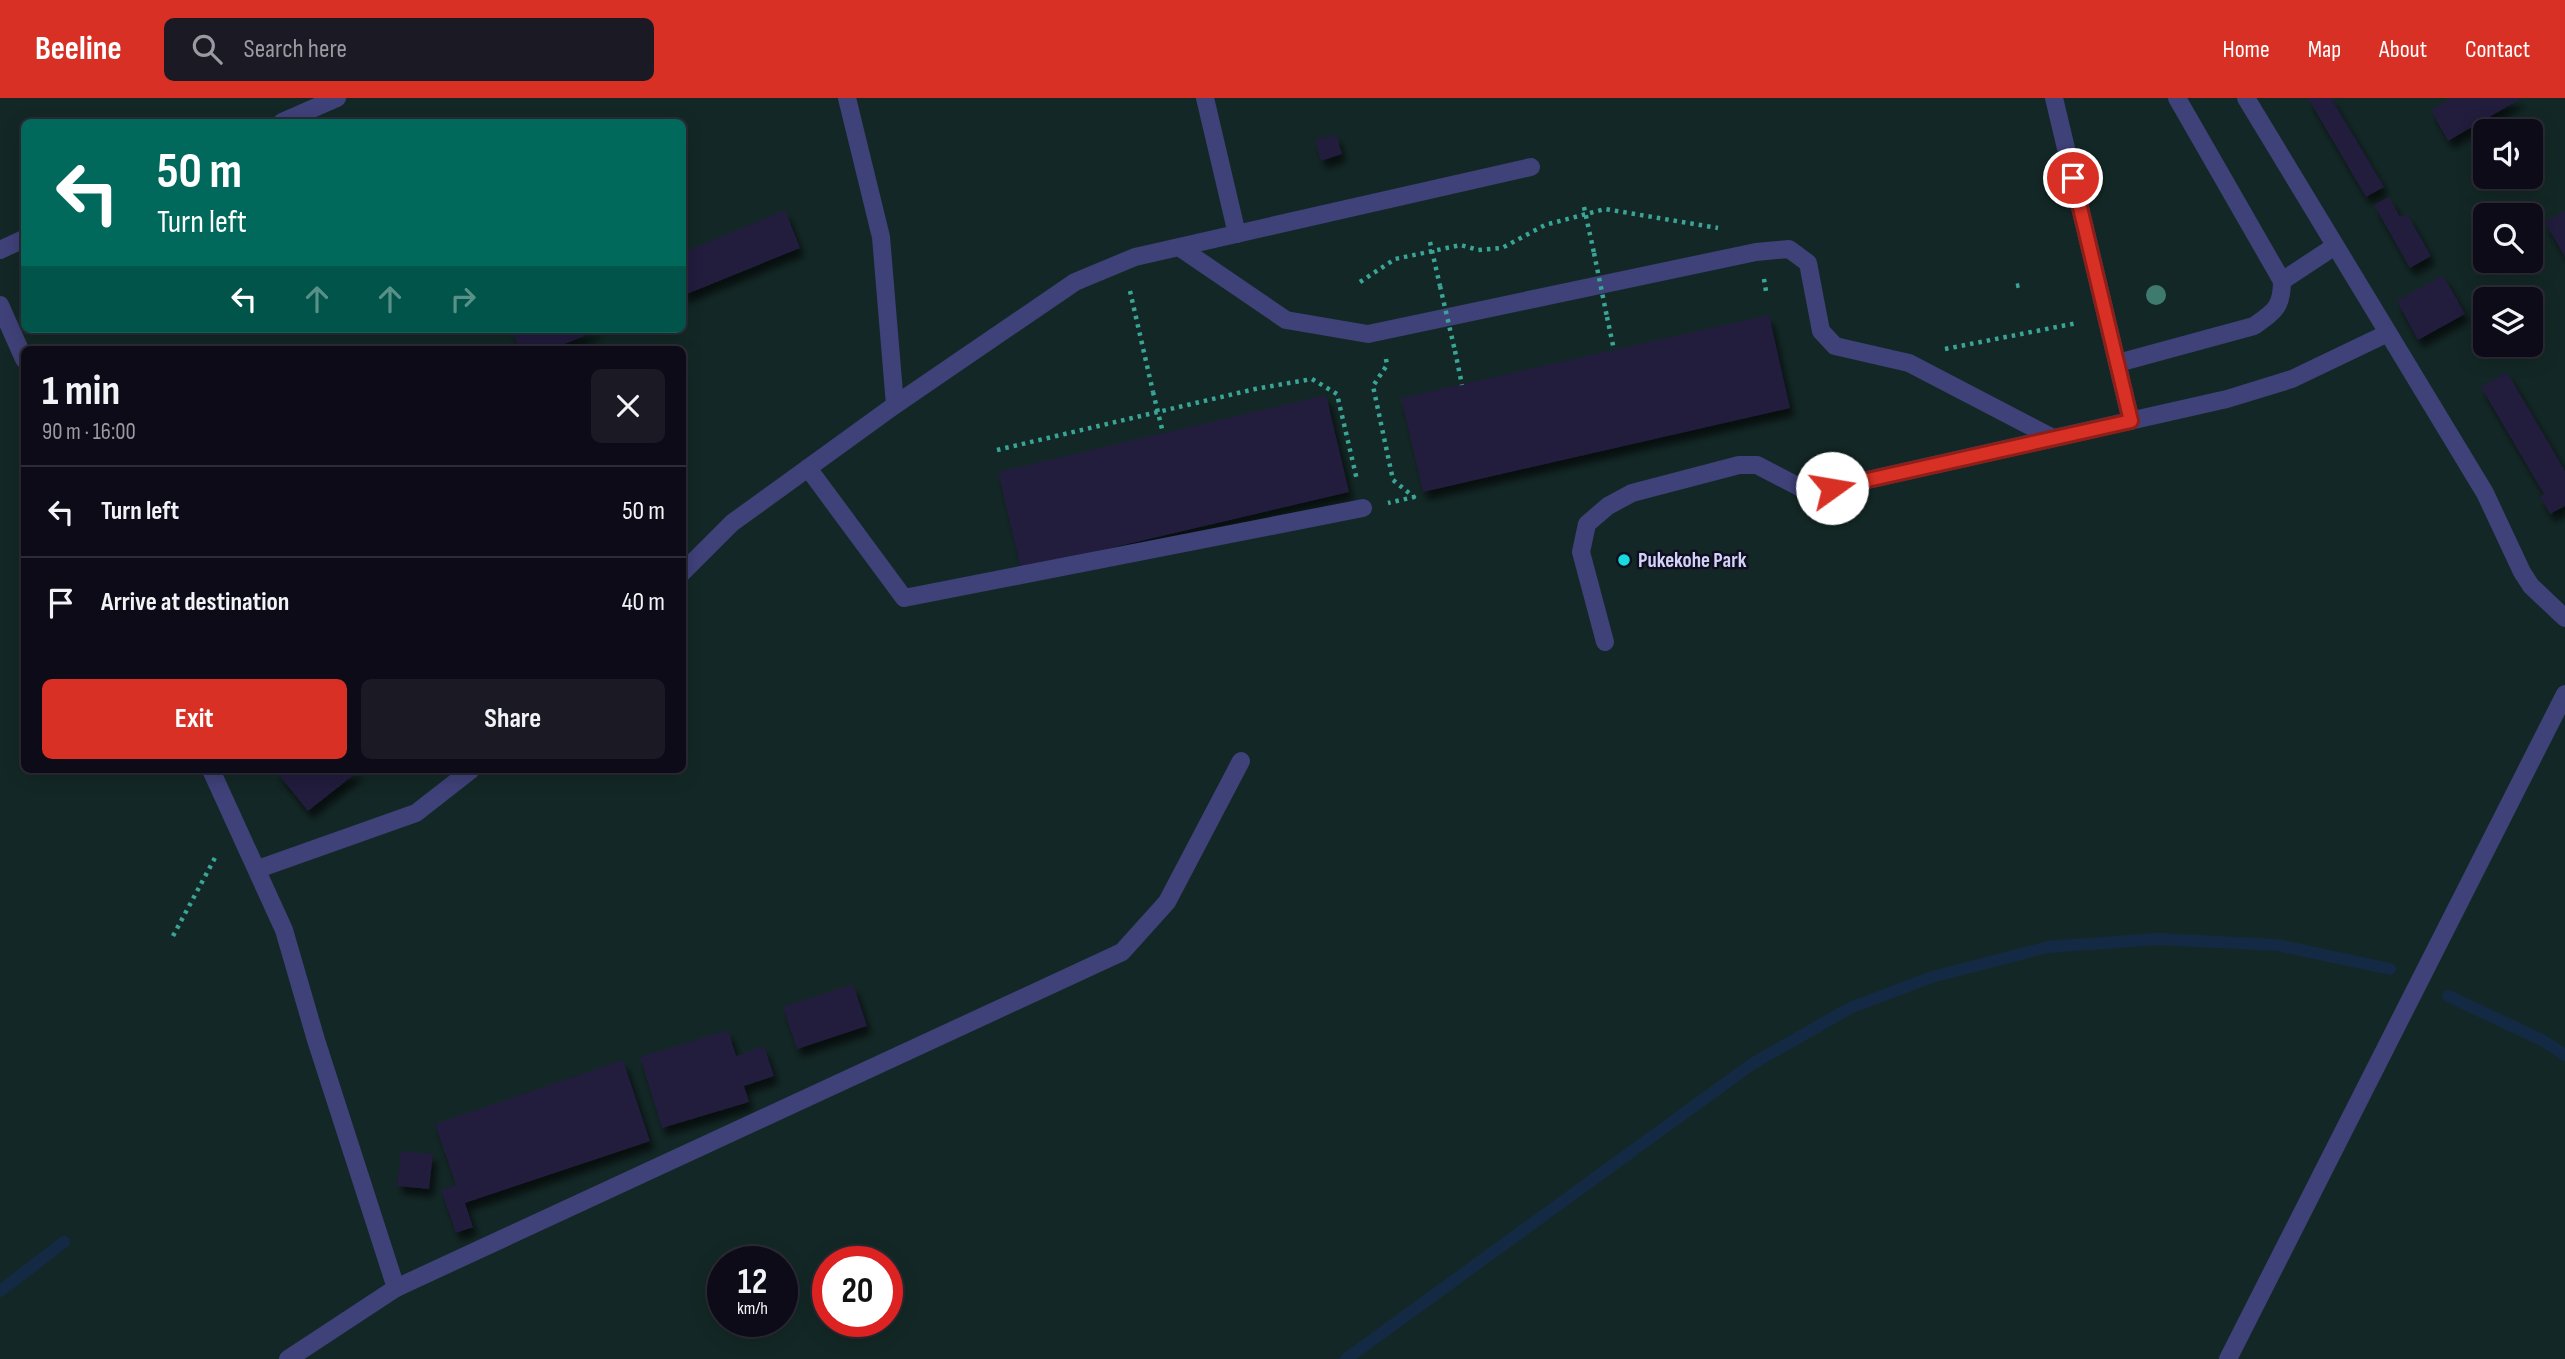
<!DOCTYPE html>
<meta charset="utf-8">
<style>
body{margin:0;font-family:"Sofia Sans Condensed",sans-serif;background:#1a1924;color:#f1f3f6;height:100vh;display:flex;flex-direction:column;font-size:26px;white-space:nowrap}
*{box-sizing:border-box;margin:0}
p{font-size:23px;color:#9a9ba1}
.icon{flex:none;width:38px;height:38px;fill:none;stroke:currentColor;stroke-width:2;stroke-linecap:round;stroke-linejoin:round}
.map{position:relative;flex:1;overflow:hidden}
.drawer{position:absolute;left:21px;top:248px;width:665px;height:427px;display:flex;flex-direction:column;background:#0c0b17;border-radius:10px;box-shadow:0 4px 18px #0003,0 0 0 2px #2c2b36}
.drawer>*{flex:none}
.top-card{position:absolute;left:21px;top:21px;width:665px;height:214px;border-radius:10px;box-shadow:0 4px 18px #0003,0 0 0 2px #2c2b36;background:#00695c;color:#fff;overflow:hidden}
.fabs{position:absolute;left:2473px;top:21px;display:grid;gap:14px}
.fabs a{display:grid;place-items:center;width:70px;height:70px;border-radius:10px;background:#0c0b17;box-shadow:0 4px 18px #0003,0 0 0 2px #2c2b36;font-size:35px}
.speed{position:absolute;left:707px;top:1148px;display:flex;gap:14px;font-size:35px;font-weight:700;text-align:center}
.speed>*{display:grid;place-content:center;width:91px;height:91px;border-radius:50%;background:#0c0b17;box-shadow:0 4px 18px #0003,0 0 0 2px #2c2b36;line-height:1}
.speed small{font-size:18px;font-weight:400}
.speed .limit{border:10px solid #d22;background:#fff;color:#111}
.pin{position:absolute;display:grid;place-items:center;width:60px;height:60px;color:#fff;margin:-30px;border:4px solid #fff;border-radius:50%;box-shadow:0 2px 7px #0007}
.me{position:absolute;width:77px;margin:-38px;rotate:77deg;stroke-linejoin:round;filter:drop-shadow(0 0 5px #0008)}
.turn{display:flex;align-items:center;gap:24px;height:147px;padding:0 21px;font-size:32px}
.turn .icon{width:91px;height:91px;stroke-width:2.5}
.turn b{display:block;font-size:49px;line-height:60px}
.lanes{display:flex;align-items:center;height:66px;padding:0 21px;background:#0003;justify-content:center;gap:35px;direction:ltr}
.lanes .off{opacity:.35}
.round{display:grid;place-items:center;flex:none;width:74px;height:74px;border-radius:10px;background:#1a1924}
.head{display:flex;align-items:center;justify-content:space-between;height:119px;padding:0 21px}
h1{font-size:42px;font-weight:700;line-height:52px}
.action{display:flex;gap:14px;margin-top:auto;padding:14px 21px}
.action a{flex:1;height:80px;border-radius:10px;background:#d93025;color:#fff;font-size:28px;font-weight:700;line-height:80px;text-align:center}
.action a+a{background:#1a1924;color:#f1f3f6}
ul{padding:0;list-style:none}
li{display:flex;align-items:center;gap:21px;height:91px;padding:0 21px;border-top:2px solid #2c2b36}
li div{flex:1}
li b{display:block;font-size:26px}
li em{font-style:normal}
header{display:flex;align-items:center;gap:42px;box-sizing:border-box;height:98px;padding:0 35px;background:#d93025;color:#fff}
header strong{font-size:33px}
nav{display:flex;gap:38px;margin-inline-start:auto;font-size:24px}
.search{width:490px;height:63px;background:#1a1924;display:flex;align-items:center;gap:18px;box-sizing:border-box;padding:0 24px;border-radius:10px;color:#9a9ba1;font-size:26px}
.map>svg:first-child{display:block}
.green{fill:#132826;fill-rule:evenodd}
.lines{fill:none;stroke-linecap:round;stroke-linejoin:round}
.stream{stroke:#142a44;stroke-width:12}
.building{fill:#211d3e;filter:url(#shadow)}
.path{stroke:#3aa597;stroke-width:4.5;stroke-dasharray:3.5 5;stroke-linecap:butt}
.minor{stroke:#3f4179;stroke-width:18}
.path-bridge{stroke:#3aa597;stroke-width:4.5;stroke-dasharray:3.5 5;stroke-linecap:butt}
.tree{fill:#3f7a6e}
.route-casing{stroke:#8d1f18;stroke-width:18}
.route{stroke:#d93025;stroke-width:12}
.poi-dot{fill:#18dbe0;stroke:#100f1f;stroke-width:2.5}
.labels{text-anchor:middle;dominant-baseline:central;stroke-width:5;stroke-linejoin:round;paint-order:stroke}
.poi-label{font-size:21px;font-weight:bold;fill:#d3d2fa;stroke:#100f1f;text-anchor:start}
</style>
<header>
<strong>Beeline</strong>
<div class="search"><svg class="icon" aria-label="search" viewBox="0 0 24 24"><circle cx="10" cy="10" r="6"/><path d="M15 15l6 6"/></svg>Search here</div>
<nav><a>Home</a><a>Map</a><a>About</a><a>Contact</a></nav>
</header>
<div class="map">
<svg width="2565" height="1261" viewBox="0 0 2565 1261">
<defs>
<filter id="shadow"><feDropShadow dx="4.5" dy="8" stdDeviation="3.5" flood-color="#0009"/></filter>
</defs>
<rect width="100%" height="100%" fill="#100f1f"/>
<path class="green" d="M 0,0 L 2565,0 L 2565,1261 L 0,1261 ZM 24,24 L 682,24 L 682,231 L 24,231 ZM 2485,33 L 2530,33 L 2530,79 L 2485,79 ZM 2485,117 L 2530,117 L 2530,163 L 2485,163 ZM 2485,201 L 2530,201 L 2530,247 L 2485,247 ZM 24,252 L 682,252 L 682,672 L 24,672 ZM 723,1164 L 782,1164 L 782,1223 L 723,1223 ZM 828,1164 L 887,1164 L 887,1223 L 828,1223 Z"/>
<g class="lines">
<g class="stream">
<path d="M 2448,898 L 2542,942 L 2565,957"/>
<path d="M 0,1193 L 64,1144"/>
<path d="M 1346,1261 L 1752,966 L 1850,910 L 1932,879 L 2048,849 L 2157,841 L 2277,847 L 2390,871"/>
</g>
</g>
<g class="building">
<path d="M 2308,0 L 2331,0 L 2384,89 L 2366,99 Z"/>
<path d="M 2452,0 L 2522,0 L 2448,43 L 2431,12 Z"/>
<path d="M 1336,36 L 1342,56 L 1321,63 L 1315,42 Z"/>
<path d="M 2389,99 L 2400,119 L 2407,116 L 2431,158 L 2410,170 L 2374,107 Z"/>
<path d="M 785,112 L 800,150 L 682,198 L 682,155 Z"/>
<path d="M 2565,113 L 2565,159 L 2545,124 Z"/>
<path d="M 2443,177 L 2465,216 L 2418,242 L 2397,203 Z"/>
<path d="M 1769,217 L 1790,310 L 1423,394 L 1401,300 Z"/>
<path d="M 511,231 L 601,231 L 550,252 L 520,252 Z"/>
<path d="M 2507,274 L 2565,373 L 2565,408 L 2550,416 L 2540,399 L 2544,396 L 2481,289 Z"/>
<path d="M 1326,297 L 1349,394 L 1021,471 L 998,374 Z"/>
<path d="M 275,672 L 360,672 L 308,713 Z"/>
<path d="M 853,886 L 867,928 L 797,951 L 783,909 Z"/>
<path d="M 728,932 L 736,958 L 764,948 L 774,978 L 744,988 L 749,1004 L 662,1030 L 640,959 Z"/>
<path d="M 623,962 L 650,1043 L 465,1105 L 473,1129 L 456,1135 L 441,1092 L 456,1087 L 435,1026 Z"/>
<path d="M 401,1053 L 433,1056 L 429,1091 L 397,1088 Z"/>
</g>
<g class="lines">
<g class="path">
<path d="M 1584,109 L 1594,155"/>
<path d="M 1430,144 L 1440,188"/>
<path d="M 1764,181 L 1766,193"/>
<path d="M 1360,184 L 1395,161 L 1461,147 L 1478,152 L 1502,150 L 1545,127 L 1605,111 L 1718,130"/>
<path d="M 2016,188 L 2021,187"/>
<path d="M 1130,193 L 1153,294"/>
<path d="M 1607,219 L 1614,252"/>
<path d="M 1945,251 L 2077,225"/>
<path d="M 1455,253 L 1462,287"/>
<path d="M 1386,261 L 1387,267 L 1373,288 L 1393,382 L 1414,399 L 1388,405"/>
<path d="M 997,352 L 1255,291 L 1312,281 L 1337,296 L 1357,382"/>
<path d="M 173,838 L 217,756"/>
</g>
<g class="minor">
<path d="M 847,0 L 881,139 L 895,307"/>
<path d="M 1205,0 L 1237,136"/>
<path d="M 2054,0 L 2131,323"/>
<path d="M 2246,0 L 2485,395 L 2522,474 L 2531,488 L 2565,520"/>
<path d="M 282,24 L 337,0"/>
<path d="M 1179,149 L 1286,222 L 1368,236 L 1756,154 L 1789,151 L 1808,165 L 1821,233 L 1835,248 L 1909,265 L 2053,340"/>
<path d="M 0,152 L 24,141"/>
<path d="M 2282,183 L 2335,148"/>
<path d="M 0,207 L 24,261"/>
<path d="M 2118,265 L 2254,228 C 2275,213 2282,209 2282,183 L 2177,0"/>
<path d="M 808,370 L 904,500 L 1363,410"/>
<path d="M 682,475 L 732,425 L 895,307 L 1075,184 L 1135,159 L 1531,69"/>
<path d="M 1605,544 L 1581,454 L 1587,426 L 1608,408 L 1632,395 L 1739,367 L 1757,367 L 1803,391 L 1832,390 L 2227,301 L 2292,281 L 2388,235"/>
<path d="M 211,672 L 284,832 L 316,942 L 396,1190 L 288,1261"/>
<path d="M 258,771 L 416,715 L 471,672"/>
<path d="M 396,1190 L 1122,854 L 1167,804 L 1241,663"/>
<path d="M 2228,1261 L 2565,596"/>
</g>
<g class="path-bridge">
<path d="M 1594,155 L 1607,219"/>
<path d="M 1440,188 L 1455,253"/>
<path d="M 1153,294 L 1163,335"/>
</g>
</g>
<circle class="tree" cx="2156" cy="197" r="10"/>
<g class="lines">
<g class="route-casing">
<path id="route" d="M 1832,390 L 2131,323 L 2073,80"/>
</g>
<use href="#route" class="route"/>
</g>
<circle class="poi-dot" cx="1624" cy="462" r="7"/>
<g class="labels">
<g class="poi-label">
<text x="1638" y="462">Pukekohe Park</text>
</g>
</g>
</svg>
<div class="fabs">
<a><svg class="icon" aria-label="sound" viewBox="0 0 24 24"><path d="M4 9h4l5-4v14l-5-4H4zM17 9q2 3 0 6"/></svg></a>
<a><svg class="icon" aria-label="search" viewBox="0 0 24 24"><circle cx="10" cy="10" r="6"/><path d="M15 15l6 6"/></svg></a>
<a><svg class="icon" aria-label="layers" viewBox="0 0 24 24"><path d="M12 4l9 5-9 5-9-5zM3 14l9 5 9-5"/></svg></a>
</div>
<div class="speed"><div>12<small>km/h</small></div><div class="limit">20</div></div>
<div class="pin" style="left:2073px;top:80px;background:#d93025"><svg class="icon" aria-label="arrive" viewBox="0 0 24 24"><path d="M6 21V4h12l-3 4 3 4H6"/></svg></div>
<svg class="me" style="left:1832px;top:390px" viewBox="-20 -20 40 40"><circle r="19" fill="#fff"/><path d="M0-13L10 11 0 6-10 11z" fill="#d93025"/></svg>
<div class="top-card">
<div class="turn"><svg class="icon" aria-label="left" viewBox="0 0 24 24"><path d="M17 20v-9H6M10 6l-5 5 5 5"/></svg><div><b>50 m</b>Turn left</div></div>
<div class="lanes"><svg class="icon" aria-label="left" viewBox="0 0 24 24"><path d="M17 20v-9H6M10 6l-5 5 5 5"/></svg><svg class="icon off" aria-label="ahead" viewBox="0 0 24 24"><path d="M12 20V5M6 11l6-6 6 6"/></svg><svg class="icon off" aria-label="ahead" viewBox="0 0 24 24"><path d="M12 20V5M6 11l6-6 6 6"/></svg><svg class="icon off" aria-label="right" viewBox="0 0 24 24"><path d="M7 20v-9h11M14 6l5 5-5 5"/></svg></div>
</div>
<section class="drawer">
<div class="head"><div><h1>1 min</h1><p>90 m · 16:00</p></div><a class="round"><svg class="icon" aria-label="close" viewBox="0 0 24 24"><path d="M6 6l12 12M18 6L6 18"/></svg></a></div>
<ul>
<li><svg class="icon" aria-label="left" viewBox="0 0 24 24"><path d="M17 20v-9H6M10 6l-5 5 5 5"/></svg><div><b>Turn left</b></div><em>50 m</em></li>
<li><svg class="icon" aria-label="arrive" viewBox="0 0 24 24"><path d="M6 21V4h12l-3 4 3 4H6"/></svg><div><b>Arrive at destination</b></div><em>40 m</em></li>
</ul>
<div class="action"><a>Exit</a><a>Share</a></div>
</section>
</div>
